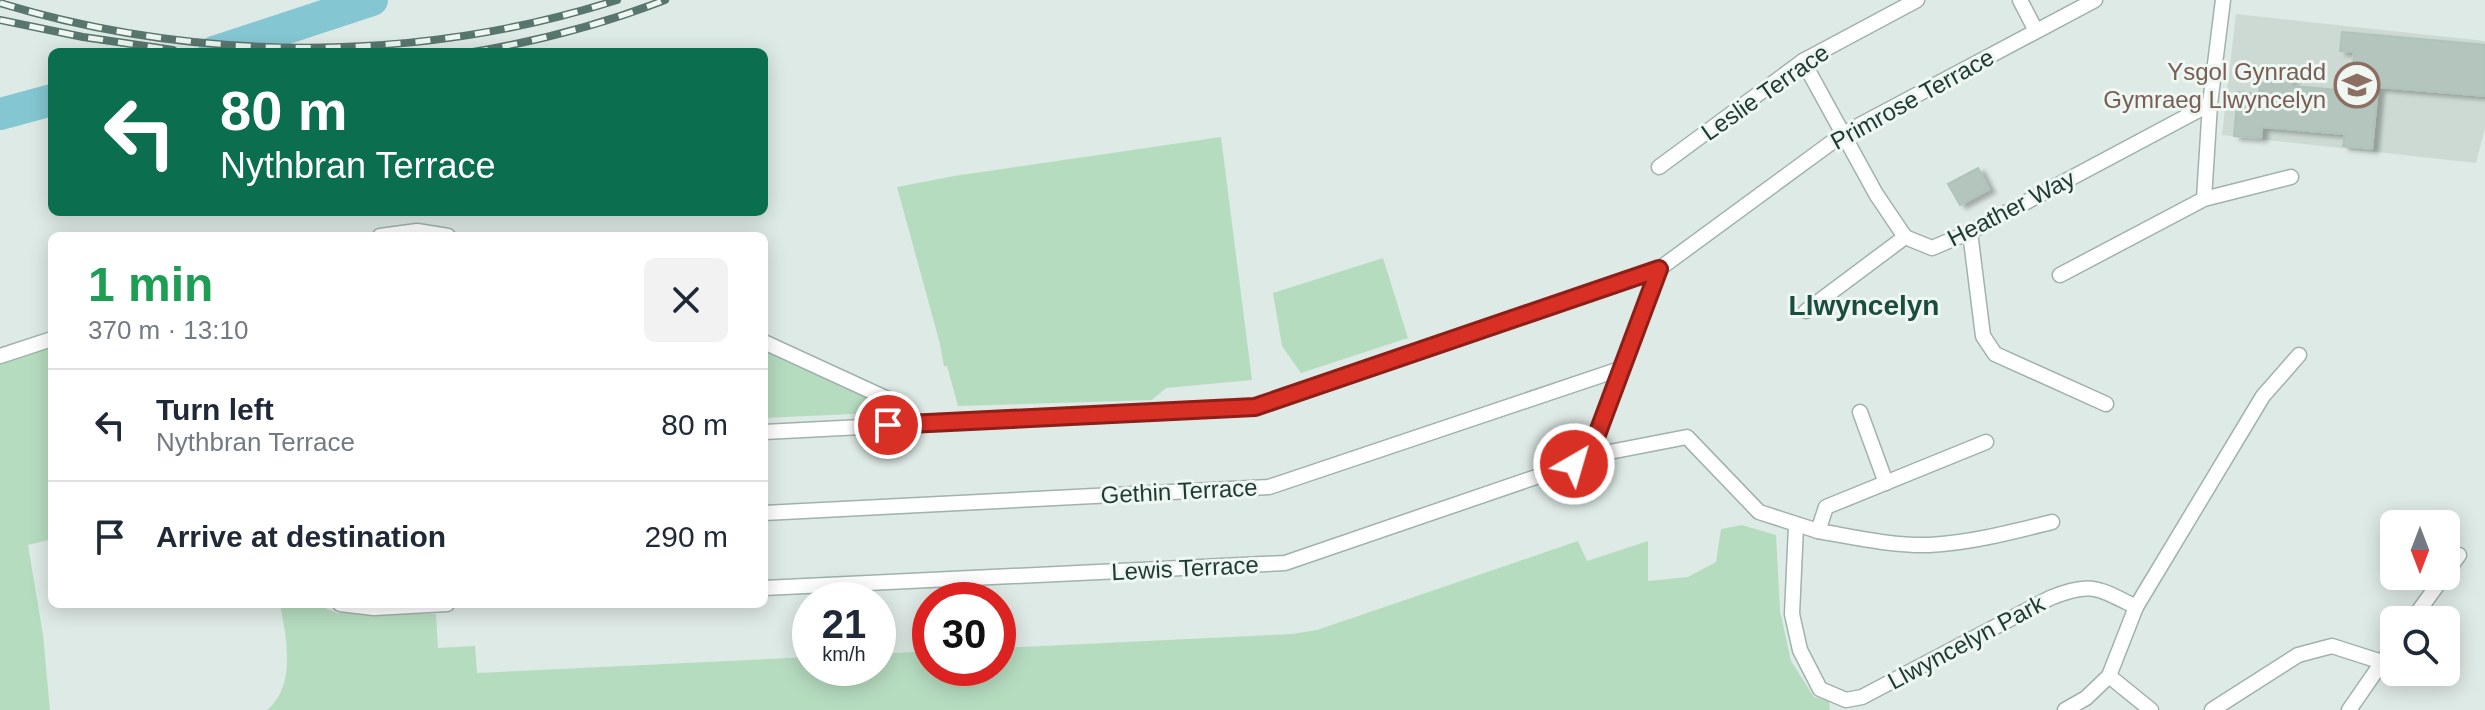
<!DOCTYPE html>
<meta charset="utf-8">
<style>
body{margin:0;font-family:Arial,sans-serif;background:#f2f2f3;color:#1f2937;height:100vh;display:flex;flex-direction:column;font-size:30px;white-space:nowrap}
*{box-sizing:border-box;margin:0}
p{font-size:26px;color:#747a83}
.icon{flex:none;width:44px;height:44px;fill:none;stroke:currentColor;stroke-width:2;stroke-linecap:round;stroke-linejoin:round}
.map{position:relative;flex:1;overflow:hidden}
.drawer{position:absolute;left:48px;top:232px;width:720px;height:376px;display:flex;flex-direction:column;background:#fff;border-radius:12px;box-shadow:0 4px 20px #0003}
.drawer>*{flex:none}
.guide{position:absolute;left:48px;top:48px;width:720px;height:168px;border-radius:12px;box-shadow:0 4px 20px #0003;background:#0b6e4f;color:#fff;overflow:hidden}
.needle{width:52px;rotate:180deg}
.tools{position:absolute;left:2380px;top:510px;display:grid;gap:16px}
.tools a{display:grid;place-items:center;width:80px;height:80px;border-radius:12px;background:#fff;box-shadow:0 4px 20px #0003;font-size:40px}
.speed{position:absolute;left:792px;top:582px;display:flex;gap:16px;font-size:40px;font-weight:700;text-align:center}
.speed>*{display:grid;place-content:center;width:104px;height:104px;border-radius:50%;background:#fff;box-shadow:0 4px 20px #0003;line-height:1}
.speed small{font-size:20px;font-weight:400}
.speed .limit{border:12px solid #d22;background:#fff;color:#111}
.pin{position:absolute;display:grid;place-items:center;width:68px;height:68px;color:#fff;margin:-34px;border:4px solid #fff;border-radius:50%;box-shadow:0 2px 8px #0007}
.me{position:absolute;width:88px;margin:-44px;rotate:38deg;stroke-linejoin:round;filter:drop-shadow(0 0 6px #0008)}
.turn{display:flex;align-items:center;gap:28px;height:168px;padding:0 40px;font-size:36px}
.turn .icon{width:104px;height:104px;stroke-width:2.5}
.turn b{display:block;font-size:56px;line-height:68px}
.round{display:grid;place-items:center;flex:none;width:84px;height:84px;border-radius:12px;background:#f2f2f3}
.summary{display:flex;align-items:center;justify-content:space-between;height:136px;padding:0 40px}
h1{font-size:48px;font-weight:700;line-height:60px;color:#1e9e55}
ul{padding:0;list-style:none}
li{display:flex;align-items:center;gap:24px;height:112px;padding:0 40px;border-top:2px solid #e0e1e3}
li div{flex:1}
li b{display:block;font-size:30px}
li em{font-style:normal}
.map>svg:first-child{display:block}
.built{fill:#ccdad3}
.green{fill:#b6dcc0}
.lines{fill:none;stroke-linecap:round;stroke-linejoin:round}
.river{stroke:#84c6d1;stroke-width:32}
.building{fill:#b3c5bd;stroke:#b0c3bb;stroke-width:2;filter:url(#shadow)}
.minor-casing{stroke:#a1b2ac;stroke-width:17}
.minor{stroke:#fff;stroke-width:14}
.rail-casing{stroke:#59766e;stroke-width:8}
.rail{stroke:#eef7f2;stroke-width:5;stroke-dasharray:15;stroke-linecap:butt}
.route-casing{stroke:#8d1f18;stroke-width:20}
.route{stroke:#d93025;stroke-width:14}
.labels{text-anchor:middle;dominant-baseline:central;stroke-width:6;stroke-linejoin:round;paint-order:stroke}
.education-label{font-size:24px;fill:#785e54;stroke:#eef7f2;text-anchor:end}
.street-label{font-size:24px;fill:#1f3a32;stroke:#eef7f2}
.quarter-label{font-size:28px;font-weight:bold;fill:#1b4c40;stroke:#eef7f2}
</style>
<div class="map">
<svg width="2485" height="710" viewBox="0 0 2485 710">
<defs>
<filter id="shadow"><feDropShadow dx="6" dy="3.5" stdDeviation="2" flood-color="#0004"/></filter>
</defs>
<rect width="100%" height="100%" fill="#deeae5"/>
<path class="built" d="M 2236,14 L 2485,41 L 2485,128 L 2476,163 L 2222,135 Z"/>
<g class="green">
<path d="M 1221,137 L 1252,380 L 1166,388 L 1152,400 L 958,406 L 947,366 L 944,366 L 940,344 L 897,187 L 954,176 Z"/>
<path d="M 1383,258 L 1408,338 L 1301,373 L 1282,346 L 1273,293 Z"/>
<path d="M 52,346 L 52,539 L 28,545 L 43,635 L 50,710 L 0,710 L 0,363 Z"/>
<path d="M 764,350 L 897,410 L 896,412 L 764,418 Z"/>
<path d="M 1742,525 L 1776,535 L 1780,611 L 1791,661 L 1814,697 L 1829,701 L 1830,710 L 267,710 C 297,686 286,636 280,604 L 315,604 L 337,613 L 436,614 L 438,648 L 475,646 L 477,673 L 810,657 L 810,668 L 878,668 L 878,654 L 930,651 L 930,668 L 998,668 L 998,648 L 1292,634 L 1317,630 L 1578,541 L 1587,561 L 1648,541 L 1648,581 L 1688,577 L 1716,562 L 1721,529 Z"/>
</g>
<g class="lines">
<g class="river">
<path d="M 214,52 L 372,0"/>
<path d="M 0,114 L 52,100"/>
</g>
</g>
<g class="building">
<path d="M 2342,32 L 2485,45 L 2485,96 L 2378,87 L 2372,149 L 2343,146 L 2345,134 L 2262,127 L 2261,138 L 2234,136 L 2238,92 L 2259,94 L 2260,78 L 2292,81 L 2292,86 L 2351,91 L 2354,52 L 2340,51 Z"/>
<path d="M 1978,168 L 1989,189 L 1960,205 L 1948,184 Z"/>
</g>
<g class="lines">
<g class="minor-casing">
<g id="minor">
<path d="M 2020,0 L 2036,31"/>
<path d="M 1803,61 L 1876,194 L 1905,237 L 1932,248 L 1970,232 L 2210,104"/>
<path d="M 1659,167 L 1803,61 L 1917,0"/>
<path d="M 2204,199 L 2210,104 L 2223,0"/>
<path d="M 1970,232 L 1983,336 L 1995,354 L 2106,404"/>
<path d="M 380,236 L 417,231 L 448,236"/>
<path d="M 2060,275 L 2204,199 L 2291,177"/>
<path d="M 1806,311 L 1905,237"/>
<path d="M 764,342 L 901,405 L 919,424"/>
<path d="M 0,356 L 52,339"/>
<path d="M 1860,412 L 1886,483"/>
<path d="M 764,432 L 1255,407 L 1659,269 L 1843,134 L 2095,0"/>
<path d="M 1589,456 L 1659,269"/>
<path d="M 764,513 L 1269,487 L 1623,368"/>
<path d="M 1796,526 L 1792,614 L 1800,650 L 1820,689 L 1846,700 L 1862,697 L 2050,598 C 2091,581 2098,588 2136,607"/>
<path d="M 1818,531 C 1854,537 1892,546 1929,545 C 1971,543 2012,532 2052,522"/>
<path d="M 2446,573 L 2459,555"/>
<path d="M 764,588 L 1285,563 L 1574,464 L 1589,456 L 1687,437 L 1759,512 L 1818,531 L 1826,507 L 1986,442"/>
<path d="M 340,604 L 374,608 L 447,604"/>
<path d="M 2412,620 L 2444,576"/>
<path d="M 2109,676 L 2151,710"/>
<path d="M 2065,710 L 2086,698 L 2109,676 L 2136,607 L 2263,396 L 2299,355"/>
<path d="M 2212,710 L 2298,655 L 2332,646 L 2382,662"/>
<path d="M 2349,710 L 2394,645"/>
</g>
</g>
<use href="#minor" class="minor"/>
<g class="rail-casing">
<g id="rail">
<path d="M 0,3 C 198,63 420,63 617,0"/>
<path d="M 0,20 L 83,37 L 173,50"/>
<path d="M 473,52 C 539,41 603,24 665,0"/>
</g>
</g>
<use href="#rail" class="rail"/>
</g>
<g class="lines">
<g class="route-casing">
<path id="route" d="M 888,425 L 1255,407 L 1659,269 L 1589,456 L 1574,464"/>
</g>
<use href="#route" class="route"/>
</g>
<defs>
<g id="school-ring" transform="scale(2.3)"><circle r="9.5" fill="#eef7f2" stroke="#8d6e63" stroke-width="1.5"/><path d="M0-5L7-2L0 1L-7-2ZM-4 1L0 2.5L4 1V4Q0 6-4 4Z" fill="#8d6e63"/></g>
</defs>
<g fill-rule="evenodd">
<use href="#school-ring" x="2357" y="85"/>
</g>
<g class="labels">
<g class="education-label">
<text x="2326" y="71">Ysgol Gynradd<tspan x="2326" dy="28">Gymraeg Llwyncelyn</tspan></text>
</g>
<g class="street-label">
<text transform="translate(1765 92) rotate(-35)">Leslie Terrace</text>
<text transform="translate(1912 99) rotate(-29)">Primrose Terrace</text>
<text transform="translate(2011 208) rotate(-27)">Heather Way</text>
<text transform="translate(1179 491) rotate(-3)">Gethin Terrace</text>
<text transform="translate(1185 568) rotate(-3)">Lewis Terrace</text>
<text transform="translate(1966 642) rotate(-28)">Llwyncelyn Park</text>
</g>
<g class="quarter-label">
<text x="1864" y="305">Llwyncelyn</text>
</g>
</g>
</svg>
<div class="tools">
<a><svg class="needle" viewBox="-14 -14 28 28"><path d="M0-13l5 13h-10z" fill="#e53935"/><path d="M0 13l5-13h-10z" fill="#747a83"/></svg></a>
<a><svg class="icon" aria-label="search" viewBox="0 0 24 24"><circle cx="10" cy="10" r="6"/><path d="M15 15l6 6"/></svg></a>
</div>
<div class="speed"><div>21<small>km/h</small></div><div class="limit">30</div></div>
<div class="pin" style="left:888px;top:425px;background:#d93025"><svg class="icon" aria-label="arrive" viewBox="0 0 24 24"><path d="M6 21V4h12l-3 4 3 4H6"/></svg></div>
<svg class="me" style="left:1574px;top:464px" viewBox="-20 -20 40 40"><circle r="17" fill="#d93025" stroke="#fff" stroke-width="3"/><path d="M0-11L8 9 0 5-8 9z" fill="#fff"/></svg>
<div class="guide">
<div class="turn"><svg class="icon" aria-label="left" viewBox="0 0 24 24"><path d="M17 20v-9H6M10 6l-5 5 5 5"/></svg><div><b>80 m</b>Nythbran Terrace</div></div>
</div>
<section class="drawer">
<div class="summary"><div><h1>1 min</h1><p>370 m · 13:10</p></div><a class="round"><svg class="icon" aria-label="close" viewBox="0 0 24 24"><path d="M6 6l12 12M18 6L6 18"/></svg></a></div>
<ul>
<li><svg class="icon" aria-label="left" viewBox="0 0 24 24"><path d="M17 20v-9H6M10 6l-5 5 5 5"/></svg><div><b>Turn left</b><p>Nythbran Terrace</p></div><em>80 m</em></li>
<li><svg class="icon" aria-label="arrive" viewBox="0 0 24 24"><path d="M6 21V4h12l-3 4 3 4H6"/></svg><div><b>Arrive at destination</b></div><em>290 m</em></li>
</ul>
</section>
</div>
